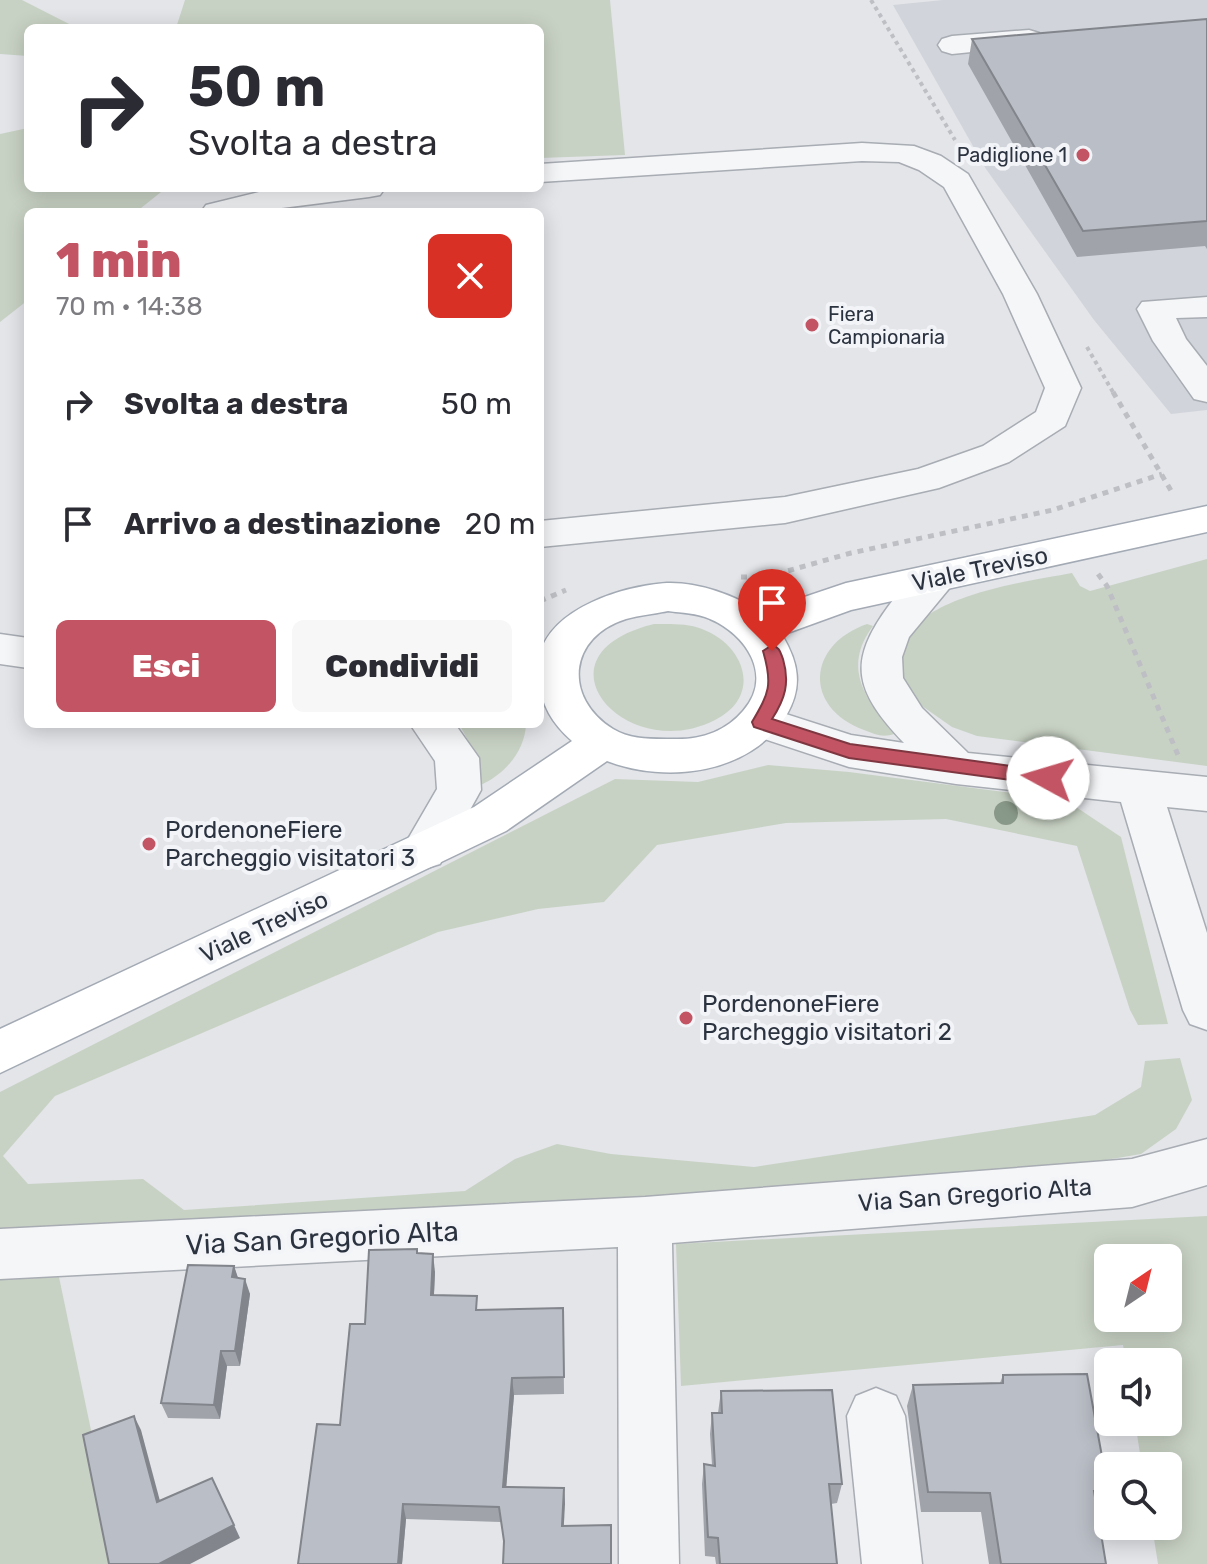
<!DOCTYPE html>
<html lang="it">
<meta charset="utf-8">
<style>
body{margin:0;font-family:Rubik,sans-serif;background:#f7f7f7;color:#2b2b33;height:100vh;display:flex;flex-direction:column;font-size:30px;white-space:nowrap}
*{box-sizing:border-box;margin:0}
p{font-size:26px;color:#7c7c81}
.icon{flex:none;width:44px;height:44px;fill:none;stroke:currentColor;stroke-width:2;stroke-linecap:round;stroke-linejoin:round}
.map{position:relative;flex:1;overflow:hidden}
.side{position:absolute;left:24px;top:208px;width:520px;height:520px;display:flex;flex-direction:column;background:#fff;border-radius:12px;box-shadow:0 4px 20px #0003}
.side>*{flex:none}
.banner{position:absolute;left:24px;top:24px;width:520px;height:168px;border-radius:12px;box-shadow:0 4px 20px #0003;background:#fff;color:#2b2b33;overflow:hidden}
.needle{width:52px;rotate:35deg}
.controls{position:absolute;left:1094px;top:1244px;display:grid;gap:16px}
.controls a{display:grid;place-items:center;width:88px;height:88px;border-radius:12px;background:#fff;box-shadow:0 4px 20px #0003;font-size:40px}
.pin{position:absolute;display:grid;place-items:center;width:68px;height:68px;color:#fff;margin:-82px -34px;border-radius:50% 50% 50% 0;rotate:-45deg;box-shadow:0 0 8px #0007}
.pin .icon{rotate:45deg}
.me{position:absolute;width:88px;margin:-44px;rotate:276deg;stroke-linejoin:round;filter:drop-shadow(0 0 6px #0008)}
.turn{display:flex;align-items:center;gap:28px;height:168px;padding:0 32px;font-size:36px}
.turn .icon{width:104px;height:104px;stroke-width:2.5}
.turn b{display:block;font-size:56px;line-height:68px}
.round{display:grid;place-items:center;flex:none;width:84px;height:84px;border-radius:12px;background:#f7f7f7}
.head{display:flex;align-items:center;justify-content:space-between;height:136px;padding:0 32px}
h1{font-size:48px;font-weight:800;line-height:60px;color:#c25463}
.primary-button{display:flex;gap:16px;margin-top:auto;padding:16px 32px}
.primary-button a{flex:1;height:92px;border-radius:12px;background:#c25463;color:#fff;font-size:32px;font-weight:800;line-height:92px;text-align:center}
.primary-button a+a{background:#f7f7f7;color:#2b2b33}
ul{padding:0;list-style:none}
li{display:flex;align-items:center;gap:24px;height:120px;padding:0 32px}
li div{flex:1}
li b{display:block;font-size:30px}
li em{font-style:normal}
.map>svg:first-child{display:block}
.built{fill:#d1d4db}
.green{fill:#c8d2c4;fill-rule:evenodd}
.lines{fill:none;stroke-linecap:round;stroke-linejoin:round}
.minor-casing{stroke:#a8acb3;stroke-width:3}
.major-casing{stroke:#a3aab4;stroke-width:3}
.path-far1{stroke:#bdbfc4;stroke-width:4;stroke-dasharray:4 4;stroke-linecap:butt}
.path{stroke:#bdbfc4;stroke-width:5;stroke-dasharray:6 6;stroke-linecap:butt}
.minor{fill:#f5f6f8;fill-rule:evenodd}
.major{fill:#fff;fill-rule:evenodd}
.tree{fill:#899989}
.wall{fill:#a0a3aa}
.shaded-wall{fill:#82858b}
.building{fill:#babec6;stroke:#82858b;stroke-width:2}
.route{fill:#c25463;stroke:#7e3740;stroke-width:2}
.poi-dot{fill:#c25463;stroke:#f2f4f7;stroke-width:3}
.labels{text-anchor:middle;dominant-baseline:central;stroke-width:8;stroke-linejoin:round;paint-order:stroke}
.far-poi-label{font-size:20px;fill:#2c3340;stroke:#f2f4f7;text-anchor:end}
.street-label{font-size:24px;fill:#2c3340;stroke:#f2f4f7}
.poi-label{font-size:24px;fill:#2c3340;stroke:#f2f4f7;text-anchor:start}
.near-street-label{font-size:28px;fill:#2c3340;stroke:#f2f4f7}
</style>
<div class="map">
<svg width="1207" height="1564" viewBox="0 0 1207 1564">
<rect width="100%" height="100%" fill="#e3e5e9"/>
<path class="built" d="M 943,0 L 1207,0 L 1207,410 L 1171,414 L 1094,320 L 986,169 L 893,5 Z"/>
<g class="green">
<path d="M 0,0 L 22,0 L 77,28 L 28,28 L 28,56 L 0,54 Z"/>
<path d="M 185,0 L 610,0 L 625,155 L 540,158 L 540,28 L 176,28 Z"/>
<path d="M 28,128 L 28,188 L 166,188 L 136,212 L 28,212 L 28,300 L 0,322 L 0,134 Z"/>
<path d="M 1207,559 L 1207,766 L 977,736 L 952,727 L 902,692 C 902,680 896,660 900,649 C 917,595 1025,582 1072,573 L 1080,586 L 1090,591 Z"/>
<path d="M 654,624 C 670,624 687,623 702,629 C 745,645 763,696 715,720 C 626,766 527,655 654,624 Z"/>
<path d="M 867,624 L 873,626 C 841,669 867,700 894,734 C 883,738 874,734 864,730 C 803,707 807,645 867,624 Z"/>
<path d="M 459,724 L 526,724 C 525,751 505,774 481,785 L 476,755 Z"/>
<path d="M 768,765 L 849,772 L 1027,795 L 1076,807 L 1121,837 L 1168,1024 L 1138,1025 L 1130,1010 L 1077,846 L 946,819 L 786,823 L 657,845 L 604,902 L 538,909 L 438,932 L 55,1096 L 3,1156 L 28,1184 L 143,1179 L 184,1210 L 465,1191 L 515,1159 L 557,1144 L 611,1154 L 754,1167 L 1095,1115 L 1141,1087 L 1145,1061 L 1180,1058 L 1192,1100 L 1176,1129 L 1141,1154 L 1005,1177 L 0,1238 L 0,1092 L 615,779 L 698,782 Z"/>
<path d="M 1207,1216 L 1207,1564 L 1158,1564 L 1152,1526 L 1168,1526 L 1168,1466 L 1142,1466 L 1135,1422 L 1168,1422 L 1168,1362 L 1126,1362 L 1123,1345 L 681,1386 L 676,1244 ZM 1108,1258 L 1168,1258 L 1168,1318 L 1108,1318 Z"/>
<path d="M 59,1277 L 119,1564 L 0,1564 L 0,1280 Z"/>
</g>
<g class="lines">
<g class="minor-casing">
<g id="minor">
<path d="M 1029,30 L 1039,33 L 1043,39 L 1039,45 L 952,54 L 942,51 L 938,45 L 942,39 L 952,36 Z"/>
<path d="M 862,143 L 914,146 L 941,156 L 968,174 L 1037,294 L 1081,388 L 1065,426 L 1009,462 L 939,488 L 785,523 L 540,547 L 540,521 L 785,497 L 918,469 L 983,446 L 1036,412 L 1045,388 L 1003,294 L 944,187 L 919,170 L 899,162 L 862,161 L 540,182 L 540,164 Z"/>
<path d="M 275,188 L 385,188 L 380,195 L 369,197 L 251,212 L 201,212 L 206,205 Z"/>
<path d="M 1207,297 L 1207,317 L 1176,318 L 1186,339 L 1207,366 L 1207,402 L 1194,399 L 1153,341 L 1137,309 L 1142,302 Z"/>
<path d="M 937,565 L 951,569 L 957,579 L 909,637 L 902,657 L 903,678 L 922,708 L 968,753 L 1207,777 L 1207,811 L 1167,807 L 1207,933 L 1207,1030 L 1190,1024 L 1183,1010 L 1121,802 L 956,784 L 849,767 L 746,733 L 740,722 L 746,711 L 761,706 L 851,735 L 904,743 C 855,691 846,663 890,604 C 902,587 918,571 937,565 Z"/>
<path d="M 0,634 L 28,638 L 28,668 L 0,664 Z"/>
<path d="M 410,724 L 455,724 L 479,758 L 481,790 L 440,864 L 424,869 L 408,864 L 401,851 L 437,789 L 435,761 Z"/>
<path d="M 1207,1139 L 1207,1185 L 1132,1207 L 672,1243 L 679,1564 L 619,1564 L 618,1247 L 0,1279 L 0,1229 L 645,1197 L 1132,1159 Z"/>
<path d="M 876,1388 L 896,1396 L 905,1416 L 922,1564 L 862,1564 L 847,1416 L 856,1396 Z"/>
</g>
</g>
<g class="major-casing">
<path id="major" d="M 1207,506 L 1207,532 L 851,610 L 782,635 C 799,663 803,687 786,716 C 750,774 667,784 607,761 L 506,831 L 0,1073 L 0,1029 L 474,807 L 572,741 C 553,724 540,705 540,678 C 540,671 538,661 540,654 C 553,607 624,586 667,583 C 698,582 735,595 760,612 L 846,583 ZM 668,611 C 682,613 697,613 710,619 C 746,634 774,676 743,711 C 725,732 700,740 673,739 C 652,739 631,740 613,729 C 563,698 568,637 626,619 C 640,615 654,614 668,611 Z"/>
</g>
<g class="path-far1">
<path d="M 871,0 L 955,140"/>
<path d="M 1087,347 L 1114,394"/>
</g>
<g class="path">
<path d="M 1113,392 L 1173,494"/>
<path d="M 1098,574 L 1107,586 L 1178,755"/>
<path d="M 741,577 L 766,577 L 851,553 L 1053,510 L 1162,474"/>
<path d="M 540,601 L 566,590"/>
</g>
<use href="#minor" class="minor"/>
<use href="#major" class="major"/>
</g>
<circle class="tree" cx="1006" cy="813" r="12"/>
<g class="wall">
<path d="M 1207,19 L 1207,249 L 1205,246 L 1077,257 L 968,64 L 972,39 Z"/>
<path d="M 418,1254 L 435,1272 L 434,1295 L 478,1310 L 563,1308 L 564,1394 L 514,1395 L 506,1487 L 564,1488 L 565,1504 L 504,1542 L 501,1522 L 406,1519 L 402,1564 L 298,1564 L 340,1425 Z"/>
<path d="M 234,1266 L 238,1278 L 250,1294 L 240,1366 L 227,1366 L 220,1419 L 168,1418 L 161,1403 Z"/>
<path d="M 1003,1375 L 1103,1462 L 1099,1470 L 1101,1491 L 1095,1500 L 1106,1564 L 989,1564 L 981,1512 L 921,1512 L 907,1406 L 913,1385 L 1000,1383 Z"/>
<path d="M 721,1391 L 842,1484 L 837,1503 L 831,1504 L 837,1564 L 716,1564 L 715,1557 L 705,1556 L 702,1484 L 704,1464 L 712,1465 L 710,1434 L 712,1413 L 718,1413 Z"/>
</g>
<g class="shaded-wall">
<path d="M 433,1254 L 435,1272 L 433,1313 L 431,1295 Z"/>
<path d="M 234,1266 L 239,1281 L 232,1277 Z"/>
<path d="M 245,1279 L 250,1294 L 240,1366 L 235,1351 Z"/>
<path d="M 221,1351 L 227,1366 L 220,1419 L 214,1405 Z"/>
<path d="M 512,1378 L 514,1395 L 505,1502 L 503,1487 Z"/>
<path d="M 134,1416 L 141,1430 L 164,1516 L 157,1502 Z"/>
<path d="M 564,1488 L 565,1504 L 563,1541 L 562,1526 Z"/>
<path d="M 403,1504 L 406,1519 L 402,1564 L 398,1564 Z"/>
<path d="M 234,1525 L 240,1538 L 190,1564 L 159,1564 Z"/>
</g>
<g class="building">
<path d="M 1207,19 L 1207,221 L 1083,231 L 972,39 Z"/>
<path d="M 417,1249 L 417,1253 L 433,1254 L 431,1295 L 477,1296 L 476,1310 L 563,1308 L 564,1377 L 512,1378 L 503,1487 L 564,1488 L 562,1526 L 611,1525 L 611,1564 L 503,1564 L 504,1541 L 499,1507 L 403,1504 L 398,1564 L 298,1564 L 317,1424 L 340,1425 L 350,1324 L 365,1324 L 369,1250 Z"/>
<path d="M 188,1265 L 234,1266 L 232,1277 L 245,1279 L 235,1351 L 221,1351 L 214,1405 L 161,1403 Z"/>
<path d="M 1087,1374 L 1103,1462 L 1098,1463 L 1101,1491 L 1094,1491 L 1106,1564 L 1001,1564 L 990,1493 L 928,1492 L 913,1385 L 1003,1383 L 1003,1375 Z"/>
<path d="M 832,1390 L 842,1484 L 829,1484 L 837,1564 L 720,1564 L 718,1538 L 708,1537 L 704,1464 L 715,1466 L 712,1413 L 722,1413 L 721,1391 Z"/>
<path d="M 134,1416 L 157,1502 L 212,1478 L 234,1525 L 159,1564 L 109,1564 L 83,1435 Z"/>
</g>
<path class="route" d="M 772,645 C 780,648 780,651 783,659 C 790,683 785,699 772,719 L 850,744 L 1048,771 L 1057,778 L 1048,785 L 849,758 L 754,727 L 752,722 C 769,693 773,685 763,651 Z"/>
<g class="poi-dot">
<circle cx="1083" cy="155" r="8"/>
<circle cx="812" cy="325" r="8"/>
<circle cx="149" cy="844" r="8"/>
<circle cx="686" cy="1018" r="8"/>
</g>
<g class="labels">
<g class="far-poi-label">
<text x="1067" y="155">Padiglione 1</text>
<text x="828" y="314" text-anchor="start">Fiera<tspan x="828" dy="23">Campionaria</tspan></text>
</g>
<g class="street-label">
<text transform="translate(980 569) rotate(-12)">Viale Treviso</text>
<text transform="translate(264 927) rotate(-25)">Viale Treviso</text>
<text transform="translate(975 1195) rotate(-4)">Via San Gregorio Alta</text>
</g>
<g class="poi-label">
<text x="165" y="830">PordenoneFiere<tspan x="165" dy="28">Parcheggio visitatori 3</tspan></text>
<text x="702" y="1004">PordenoneFiere<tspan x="702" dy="28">Parcheggio visitatori 2</tspan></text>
</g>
<g class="near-street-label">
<text transform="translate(322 1238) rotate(-3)">Via San Gregorio Alta</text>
</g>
</g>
</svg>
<div class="controls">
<a><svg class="needle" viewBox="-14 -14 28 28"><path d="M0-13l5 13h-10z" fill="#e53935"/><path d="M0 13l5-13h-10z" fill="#7c7c81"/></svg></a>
<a><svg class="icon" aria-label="sound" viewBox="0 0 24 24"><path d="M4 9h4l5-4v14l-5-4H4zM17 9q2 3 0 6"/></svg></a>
<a><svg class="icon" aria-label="search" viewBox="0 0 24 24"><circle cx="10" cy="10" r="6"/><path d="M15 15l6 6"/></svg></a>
</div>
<div class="pin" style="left:772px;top:651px;background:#d93025"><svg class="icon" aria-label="arrive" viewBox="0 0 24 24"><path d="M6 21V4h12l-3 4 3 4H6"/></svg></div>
<svg class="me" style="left:1048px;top:778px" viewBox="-20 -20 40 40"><circle r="19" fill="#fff"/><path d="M0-13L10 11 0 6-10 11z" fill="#c25463"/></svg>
<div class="banner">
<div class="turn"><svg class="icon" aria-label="right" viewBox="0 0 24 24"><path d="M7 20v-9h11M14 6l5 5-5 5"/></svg><div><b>50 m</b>Svolta a destra</div></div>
</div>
<section class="side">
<div class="head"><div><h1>1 min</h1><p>70 m · 14:38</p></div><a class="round" style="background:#d93025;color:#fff"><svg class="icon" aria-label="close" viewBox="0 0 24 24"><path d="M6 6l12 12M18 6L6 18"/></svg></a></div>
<ul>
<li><svg class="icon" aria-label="right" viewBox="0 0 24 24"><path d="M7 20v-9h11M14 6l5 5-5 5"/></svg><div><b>Svolta a destra</b></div><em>50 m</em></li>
<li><svg class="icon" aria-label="arrive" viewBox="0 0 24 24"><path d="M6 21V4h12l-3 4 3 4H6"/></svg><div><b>Arrivo a destinazione</b></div><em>20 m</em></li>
</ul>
<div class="primary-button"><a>Esci</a><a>Condividi</a></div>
</section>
</div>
